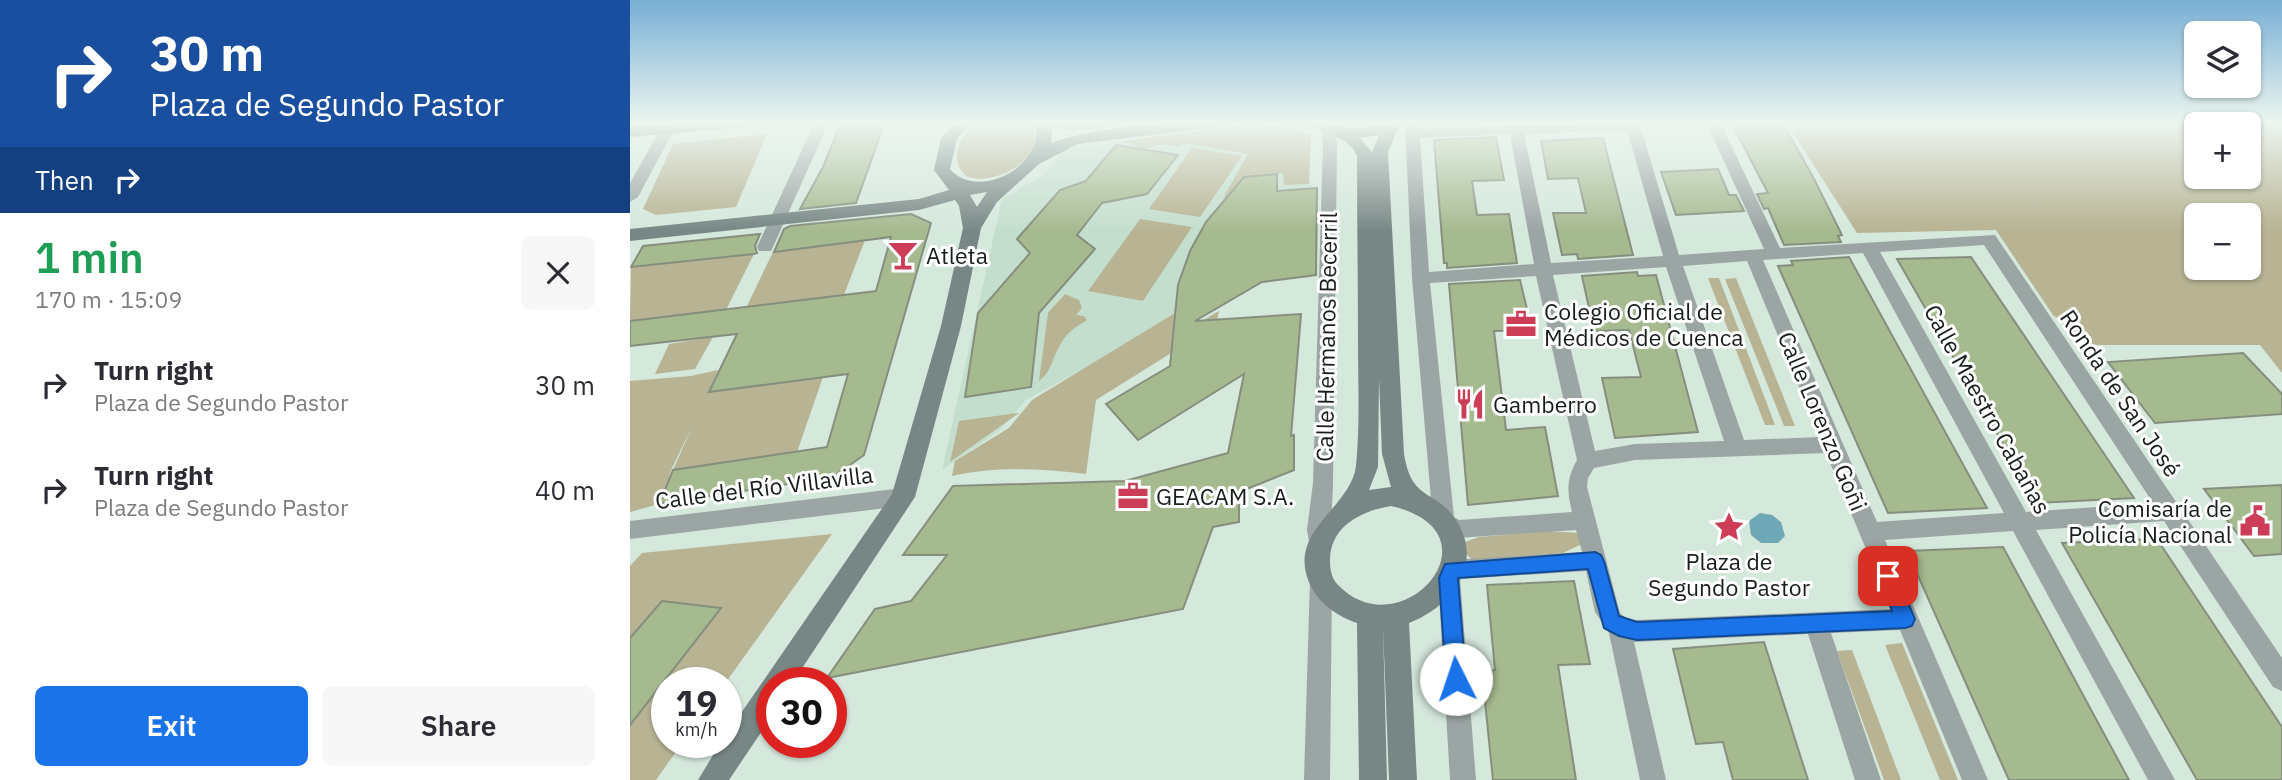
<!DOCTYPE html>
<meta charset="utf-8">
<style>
body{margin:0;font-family:"IBM Plex Sans",sans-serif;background:#f7f7f7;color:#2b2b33;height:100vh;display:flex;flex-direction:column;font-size:26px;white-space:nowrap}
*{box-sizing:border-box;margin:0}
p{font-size:23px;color:#7c7c81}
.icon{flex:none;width:38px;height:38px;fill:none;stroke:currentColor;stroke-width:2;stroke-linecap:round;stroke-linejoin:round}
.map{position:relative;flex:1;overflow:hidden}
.side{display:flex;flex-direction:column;background:#fff;width:630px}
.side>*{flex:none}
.guide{background:#1a4fa0;color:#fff;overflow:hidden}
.fabs{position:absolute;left:1554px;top:21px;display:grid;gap:14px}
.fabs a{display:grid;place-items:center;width:77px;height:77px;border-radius:10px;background:#fff;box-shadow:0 2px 5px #0004;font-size:35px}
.speed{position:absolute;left:21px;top:667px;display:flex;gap:14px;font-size:35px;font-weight:700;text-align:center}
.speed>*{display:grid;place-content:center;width:91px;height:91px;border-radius:50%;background:#fff;box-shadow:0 2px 5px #0004;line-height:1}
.speed small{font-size:18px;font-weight:400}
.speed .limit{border:10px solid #d22;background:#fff;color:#111}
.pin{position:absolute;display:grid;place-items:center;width:60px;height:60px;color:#fff;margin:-30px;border-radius:14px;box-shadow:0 4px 10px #0006}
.me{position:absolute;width:77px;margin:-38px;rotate:356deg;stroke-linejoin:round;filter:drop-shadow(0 0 5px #0008)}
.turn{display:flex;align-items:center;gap:24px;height:147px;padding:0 35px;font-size:32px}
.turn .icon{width:91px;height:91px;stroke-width:2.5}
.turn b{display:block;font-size:49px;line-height:60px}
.then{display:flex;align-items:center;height:66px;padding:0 35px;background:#0003;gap:14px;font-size:26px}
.round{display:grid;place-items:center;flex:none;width:74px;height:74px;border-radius:10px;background:#f7f7f7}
.headline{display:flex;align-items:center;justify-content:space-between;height:119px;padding:0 35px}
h1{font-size:42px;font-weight:600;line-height:52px;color:#1e9e55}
.cta{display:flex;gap:14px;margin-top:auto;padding:14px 35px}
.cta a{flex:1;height:80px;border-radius:10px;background:#1a73e8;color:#fff;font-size:28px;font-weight:600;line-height:80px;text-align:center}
.cta a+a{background:#f7f7f7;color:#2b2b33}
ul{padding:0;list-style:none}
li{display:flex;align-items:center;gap:21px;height:105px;padding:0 35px}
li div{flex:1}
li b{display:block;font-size:26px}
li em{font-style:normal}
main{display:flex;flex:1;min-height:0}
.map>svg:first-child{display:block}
.built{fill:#c4dece}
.green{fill:#b7b393;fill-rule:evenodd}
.water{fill:#6ea7b5}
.building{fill:#a6ba90;stroke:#868f7e;stroke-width:2}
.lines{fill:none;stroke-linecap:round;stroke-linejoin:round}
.street{fill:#9ba5a4;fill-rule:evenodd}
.secondary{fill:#788785;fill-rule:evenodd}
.route{fill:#1a73e8;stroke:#114b97;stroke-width:2}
.labels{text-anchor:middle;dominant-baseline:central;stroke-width:6;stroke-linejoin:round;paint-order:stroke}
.poi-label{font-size:23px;fill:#171e1a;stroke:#fff;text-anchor:start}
.street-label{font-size:23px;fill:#171e1a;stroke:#fff}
</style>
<main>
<section class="side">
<div class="guide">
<div class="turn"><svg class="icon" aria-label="right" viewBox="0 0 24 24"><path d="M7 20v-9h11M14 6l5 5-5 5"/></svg><div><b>30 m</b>Plaza de Segundo Pastor</div></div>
<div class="then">Then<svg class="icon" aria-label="right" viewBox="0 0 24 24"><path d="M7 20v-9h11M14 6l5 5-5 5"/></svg></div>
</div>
<div class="headline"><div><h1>1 min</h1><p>170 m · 15:09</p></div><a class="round"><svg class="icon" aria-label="close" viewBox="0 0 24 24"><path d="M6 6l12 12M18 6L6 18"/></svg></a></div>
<ul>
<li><svg class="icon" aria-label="right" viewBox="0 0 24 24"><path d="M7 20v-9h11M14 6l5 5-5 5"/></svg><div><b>Turn right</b><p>Plaza de Segundo Pastor</p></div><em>30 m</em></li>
<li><svg class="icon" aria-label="right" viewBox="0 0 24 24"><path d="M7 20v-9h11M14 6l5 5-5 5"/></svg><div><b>Turn right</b><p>Plaza de Segundo Pastor</p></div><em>40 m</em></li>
</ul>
<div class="cta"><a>Exit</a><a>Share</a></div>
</section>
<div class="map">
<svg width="1652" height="780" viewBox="0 0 1652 780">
<rect width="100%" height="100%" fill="#d5e8dc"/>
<path class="built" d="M 620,124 L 657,127 L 681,135 L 679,184 L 687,188 L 686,275 L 632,282 L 543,335 L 486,351 L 396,400 L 369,431 L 312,470 L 372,199 L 413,175 L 431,153 L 448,147 Z"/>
<g class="green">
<path d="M 347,122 L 403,122 C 416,158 369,186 338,177 C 316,161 331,135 347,122 Z"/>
<path d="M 1156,122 L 1652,122 L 1652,373 L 1630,345 L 1460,345 L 1423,315 L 1366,230 L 1227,233 ZM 1566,124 L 1619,124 L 1619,177 L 1566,177 ZM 1566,215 L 1619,215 L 1619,268 L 1566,268 Z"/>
<path d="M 620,124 L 658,127 L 681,135 L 679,184 L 654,185 L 653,173 L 614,177 L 592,200 L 618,154 L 554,143 L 548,147 L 534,144 L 513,149 L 493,141 Z"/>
<path d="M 137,134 L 106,207 L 26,215 L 13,209 L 43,144 Z"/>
<path d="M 562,148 L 612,156 L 570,217 L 519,209 Z"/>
<path d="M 510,219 L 562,227 L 513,301 L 458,291 Z"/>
<path d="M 235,240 L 214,295 L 116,308 L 143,252 Z"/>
<path d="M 124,254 L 96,310 L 0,321 L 1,267 Z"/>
<path d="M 1078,278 L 1089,278 L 1145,425 L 1135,425 Z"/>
<path d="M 1106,278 L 1165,426 L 1154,426 L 1095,279 Z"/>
<path d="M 435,294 L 449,300 L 452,308 L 446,315 L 454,316 L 457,320 C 445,327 435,334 429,347 C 421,361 422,371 409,381 L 418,313 Z"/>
<path d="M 589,311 L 586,325 L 466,400 L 456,474 C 411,469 367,466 322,476 L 325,461 L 379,428 L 402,400 L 545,313 L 546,336 Z"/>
<path d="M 83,337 L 65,369 L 25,374 L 39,344 Z"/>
<path d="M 88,370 L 79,392 L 193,377 L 167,452 L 43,470 L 62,427 L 42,468 L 29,504 L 0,512 L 0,381 L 61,376 Z"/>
<path d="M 388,413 L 389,413 L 320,462 L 329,421 Z"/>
<path d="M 916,531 L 949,533 L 952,544 L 933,553 L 842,560 L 832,549 L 835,542 L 849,537 Z"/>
<path d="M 202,534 L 96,682 L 37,682 L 37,742 L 53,742 L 26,780 L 0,780 L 0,566 L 12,553 Z"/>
<path d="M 1272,643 L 1328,780 L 1310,780 L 1255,645 Z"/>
<path d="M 1222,650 L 1271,780 L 1254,780 L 1207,651 Z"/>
</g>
<path class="water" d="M 1130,513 L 1142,515 L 1151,522 L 1155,536 L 1148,543 L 1131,543 L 1121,535 L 1119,521 Z"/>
<g class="building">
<path d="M 255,122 L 226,203 L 170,209 L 193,167 L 210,125 Z"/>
<path d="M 1101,122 L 1152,122 L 1183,177 L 1212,235 L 1208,236 L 1211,242 L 1154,245 L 1138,208 L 1134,209 L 1127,194 L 1138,193 Z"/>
<path d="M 866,137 L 874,180 L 842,181 L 847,215 L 879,214 L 887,263 L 817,268 L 817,263 L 814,263 L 804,140 Z"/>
<path d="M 973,138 L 1003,255 L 948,259 L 947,254 L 932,255 L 923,213 L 956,213 L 948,178 L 918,179 L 911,141 Z"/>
<path d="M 486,145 L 548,155 L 517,194 L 472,203 L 447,235 L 465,249 L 409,313 L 401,387 L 335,397 L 348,313 L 400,253 L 387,239 L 430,190 L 456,181 Z"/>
<path d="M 1088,169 L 1099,195 L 1106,195 L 1114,211 L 1046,215 L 1031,172 Z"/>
<path d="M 647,174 L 647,191 L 687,188 L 686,275 L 632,282 L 565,321 L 671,314 L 661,436 L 664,435 L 664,470 L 609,492 L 609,522 L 583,527 L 553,609 L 197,678 L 245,609 L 281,601 L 317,555 L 273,555 L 323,486 L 495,481 L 598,453 L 614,374 L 508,440 L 476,404 L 540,366 L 548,285 L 560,251 L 576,222 L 614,177 Z"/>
<path d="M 281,214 L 301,223 L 234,455 L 203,477 L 29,504 L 43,470 L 197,447 L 218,374 L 79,392 L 107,334 L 0,346 L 0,321 L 246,291 L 261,237 L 144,252 L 154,229 L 160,226 Z"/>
<path d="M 130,234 L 125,246 L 127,253 L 124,254 L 1,267 L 13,246 Z"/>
<path d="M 1219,257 L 1357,508 L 1258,513 L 1148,266 L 1163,265 L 1161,261 Z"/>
<path d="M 1341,257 L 1504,498 L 1407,503 L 1267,259 Z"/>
<path d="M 1007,272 L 1008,276 L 1026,275 L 1068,432 L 985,438 L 972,378 L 1011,377 L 999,330 L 964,331 L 952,276 Z"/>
<path d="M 890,280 L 902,330 L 864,331 L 876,430 L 915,427 L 928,496 L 838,505 L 819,284 Z"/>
<path d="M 1613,353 L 1652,394 L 1652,414 L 1525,423 L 1478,362 Z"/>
<path d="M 1652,485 L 1652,554 L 1624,556 L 1574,489 Z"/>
<path d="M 1527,539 L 1652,727 L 1652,780 L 1567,780 L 1432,543 Z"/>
<path d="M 1373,547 L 1499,780 L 1379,780 L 1277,551 Z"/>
<path d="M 944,581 L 960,664 L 928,665 L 946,780 L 863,780 L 852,672 L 865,670 L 857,585 Z"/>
<path d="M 32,601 L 91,608 L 0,725 L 0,638 Z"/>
<path d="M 1134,642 L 1178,780 L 1103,780 L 1093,742 L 1066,744 L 1043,649 Z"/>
</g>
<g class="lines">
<g class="street">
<path d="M 34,122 L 48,122 L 8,197 L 0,202 L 0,183 Z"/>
<path d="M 185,122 L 199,122 L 143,247 L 141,251 L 129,251 L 127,247 Z"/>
<path d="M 775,122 L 789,122 L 790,129 L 1009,122 L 1049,255 L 1134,249 L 1076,122 L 1090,122 L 1150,248 L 1365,235 L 1652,658 L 1652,691 L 1643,687 L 1534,521 L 1406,530 L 1545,780 L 1518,780 L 1383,531 L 1255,540 L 1358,780 L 1332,780 L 1270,630 L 1201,633 L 1251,780 L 1225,780 L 1178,634 L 1004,642 L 1036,780 L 1010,780 L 979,633 L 965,612 L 956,571 L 830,579 L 846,780 L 820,780 L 808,578 L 814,563 L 822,560 L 952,552 L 946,530 L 827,538 L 806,529 L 803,522 L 782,278 ZM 997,130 L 1033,256 L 921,263 L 894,134 ZM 880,134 L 904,264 L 799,272 L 790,138 ZM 1354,245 L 1523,503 L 1396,512 L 1250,252 ZM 1233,253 L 1374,513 L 1247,522 L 1133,260 ZM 1117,261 L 1190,437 L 1114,440 L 1053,266 ZM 1036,267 L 1094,441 L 1005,444 L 965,451 L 923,275 ZM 906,276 L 947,460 C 936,480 937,491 942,512 L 829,520 L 824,517 L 800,283 ZM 1196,453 L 1261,609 L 1007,620 L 997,619 L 990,613 L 957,487 L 958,478 L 964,468 L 1005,460 Z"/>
<path d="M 698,124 L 705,128 L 707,144 L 703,483 C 703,494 700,547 697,553 L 689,556 L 681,553 L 677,530 L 683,483 L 693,144 L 691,128 Z"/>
<path d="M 273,488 L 280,491 L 284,497 L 280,503 L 273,506 L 0,539 L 0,521 Z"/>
<path d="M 691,569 L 699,572 L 702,579 L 700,780 L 674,780 L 680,579 L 683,572 Z"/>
</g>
<g class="secondary">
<path d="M 63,122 L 121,122 L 113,127 L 0,137 L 0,127 Z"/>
<path d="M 326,122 L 342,122 L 327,139 L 320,169 C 341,194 385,179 400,153 C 407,143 406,134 406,122 L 481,122 C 468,133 438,130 422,127 L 421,143 C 464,127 548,119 594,122 L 586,127 L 448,144 L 409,164 L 367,202 L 351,228 L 331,326 L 285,497 L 163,682 L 142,682 L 142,716 L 99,780 L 68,780 L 91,742 L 96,742 L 96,735 L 262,494 L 311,326 L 333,228 L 329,206 L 325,200 L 289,210 L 0,241 L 0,229 L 289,199 L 319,190 L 304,170 L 311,138 ZM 357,192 L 347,207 L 340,195 Z"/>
<path d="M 680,122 C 698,121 713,129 730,128 C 746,128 759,121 775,122 L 768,128 L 758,152 L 774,454 C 782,503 805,488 826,520 C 855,565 821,607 779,623 L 787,780 L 759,780 L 753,627 L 757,780 L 729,780 L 727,623 C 704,615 682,599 676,573 C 665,527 721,506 726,466 C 730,425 728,383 728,343 C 728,281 727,218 727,156 C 719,135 694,137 680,122 ZM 749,135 L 742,152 L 730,138 ZM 749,379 L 752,454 L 761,487 L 739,490 L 748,467 ZM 761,506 C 875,532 772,651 708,585 C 702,579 700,570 700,561 C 700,526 731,511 761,506 Z"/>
</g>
</g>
<linearGradient id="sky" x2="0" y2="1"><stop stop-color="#77afd4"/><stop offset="0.53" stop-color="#ecf5ef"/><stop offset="1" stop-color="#ecf5ef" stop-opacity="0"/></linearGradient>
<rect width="1652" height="231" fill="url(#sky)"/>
<path class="route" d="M 965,552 L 971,555 L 974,561 L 989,616 L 1007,622 L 1262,611 L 1249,576 L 1251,570 L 1258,567 L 1264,570 L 1285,619 L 1282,626 L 1275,628 L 1007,640 L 989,636 L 974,628 L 958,569 L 828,578 L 836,679 L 833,686 L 826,689 L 819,686 L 816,679 L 809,578 L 815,564 Z"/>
<defs>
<g id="bar-bare" transform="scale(2.415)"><path d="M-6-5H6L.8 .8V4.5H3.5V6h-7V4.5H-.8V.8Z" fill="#cd3d58" stroke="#fff" stroke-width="2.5" paint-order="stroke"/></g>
<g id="office-bare" transform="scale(2.415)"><path d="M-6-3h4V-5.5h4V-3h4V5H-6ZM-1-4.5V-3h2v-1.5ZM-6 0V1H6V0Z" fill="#cd3d58" stroke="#fff" stroke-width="2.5" paint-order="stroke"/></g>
<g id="restaurant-bare" transform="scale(2.415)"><path d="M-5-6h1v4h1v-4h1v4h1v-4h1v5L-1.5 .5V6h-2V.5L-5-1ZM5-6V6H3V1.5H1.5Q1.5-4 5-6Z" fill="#cd3d58" stroke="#fff" stroke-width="2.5" paint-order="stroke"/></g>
<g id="civic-bare" transform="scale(2.415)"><path d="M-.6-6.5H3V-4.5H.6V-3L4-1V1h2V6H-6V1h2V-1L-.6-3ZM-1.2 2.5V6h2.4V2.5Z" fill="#cd3d58" stroke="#fff" stroke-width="2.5" paint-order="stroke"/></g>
<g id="sight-bare" transform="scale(2.415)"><path d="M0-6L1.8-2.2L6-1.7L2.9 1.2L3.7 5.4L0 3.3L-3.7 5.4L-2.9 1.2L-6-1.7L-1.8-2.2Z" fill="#cd3d58" stroke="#fff" stroke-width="2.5" paint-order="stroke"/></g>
</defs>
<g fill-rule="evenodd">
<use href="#bar-bare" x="273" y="255"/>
<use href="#office-bare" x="891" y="324"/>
<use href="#restaurant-bare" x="840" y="404"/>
<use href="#office-bare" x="503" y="496"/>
<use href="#civic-bare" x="1625" y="521"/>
<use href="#sight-bare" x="1099" y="527"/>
</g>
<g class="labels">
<g class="poi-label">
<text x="296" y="255">Atleta</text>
<text x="914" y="311">Colegio Oficial de<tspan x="914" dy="26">Médicos de Cuenca</tspan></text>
<text x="863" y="404">Gamberro</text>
<text x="526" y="496">GEACAM S.A.</text>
<text x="1602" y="508" text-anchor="end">Comisaría de<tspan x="1602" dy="26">Policía Nacional</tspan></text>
<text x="1099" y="561" text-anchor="middle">Plaza de<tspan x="1099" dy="26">Segundo Pastor</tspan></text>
</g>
<g class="street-label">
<text transform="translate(696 337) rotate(-89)">Calle Hermanos Becerril</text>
<text transform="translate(1491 393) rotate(56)">Ronda de San José</text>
<text transform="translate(1358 409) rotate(61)">Calle Maestro Cabañas</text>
<text transform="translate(1193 421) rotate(67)">Calle Lorenzo Goñi</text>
<text transform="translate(134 487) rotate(-7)">Calle del Río Villavilla</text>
</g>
</g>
</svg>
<div class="fabs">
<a><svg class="icon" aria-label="layers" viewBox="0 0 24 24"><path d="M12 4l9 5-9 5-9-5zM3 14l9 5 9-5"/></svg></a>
<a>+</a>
<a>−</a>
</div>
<div class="speed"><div>19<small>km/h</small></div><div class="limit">30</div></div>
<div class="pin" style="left:1258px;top:576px;background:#d93025"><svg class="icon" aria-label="arrive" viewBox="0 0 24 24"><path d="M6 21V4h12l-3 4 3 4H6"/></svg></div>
<svg class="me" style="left:826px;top:679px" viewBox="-20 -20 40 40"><circle r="19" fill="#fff"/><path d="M0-13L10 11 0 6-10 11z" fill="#1a73e8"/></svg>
</div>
</main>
